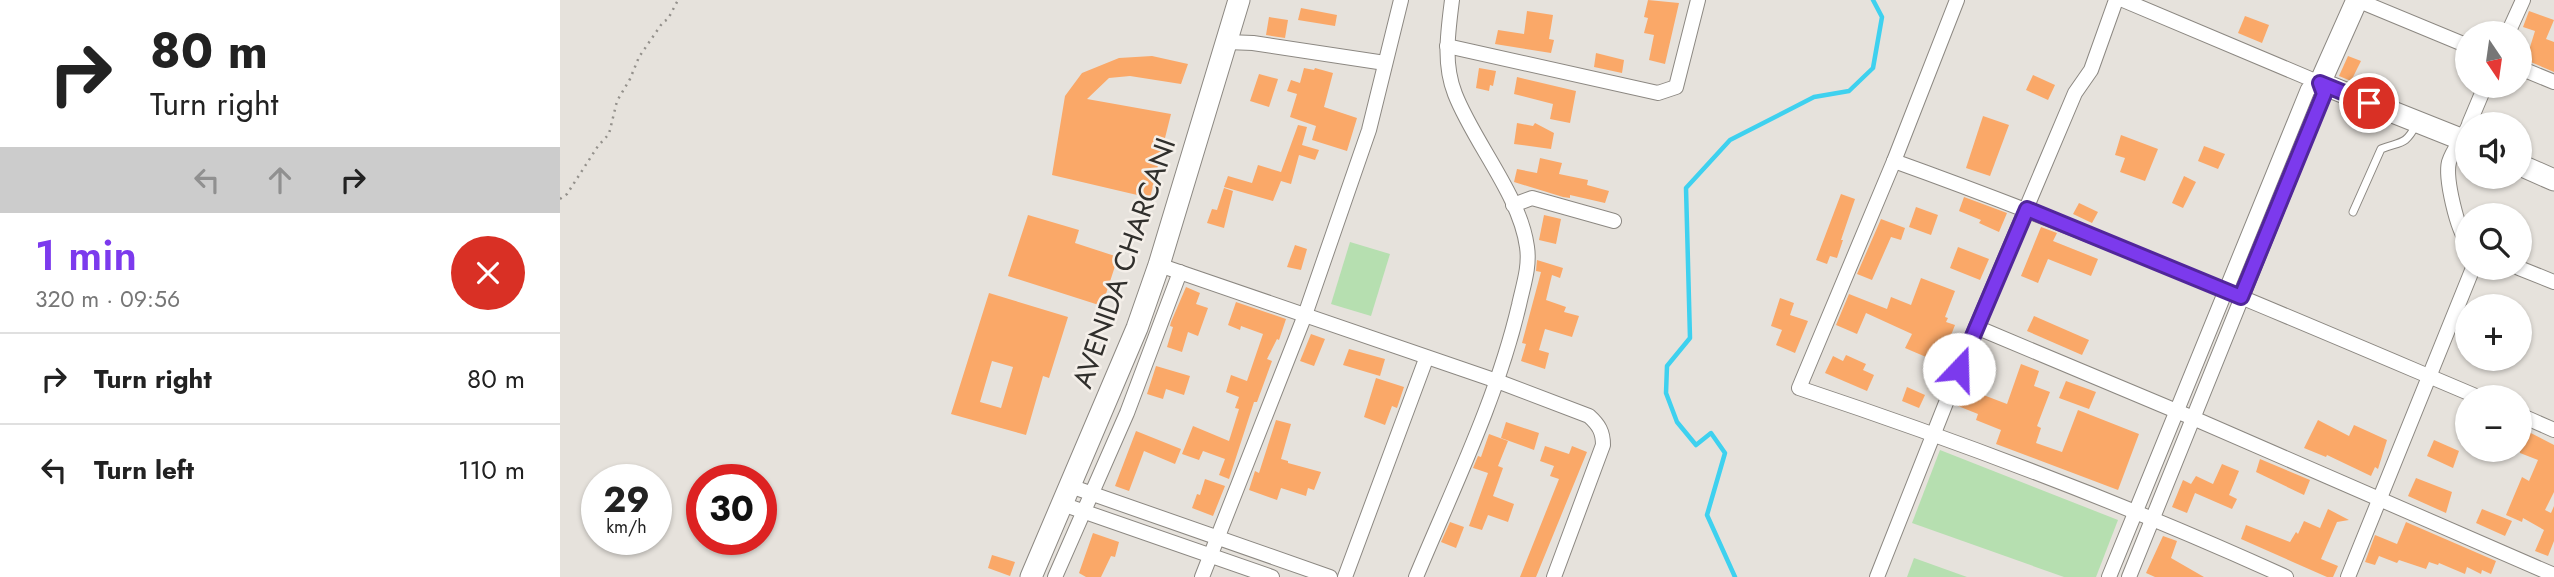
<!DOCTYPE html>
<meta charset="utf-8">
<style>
body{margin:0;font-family:Jost,sans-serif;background:#f6f6f6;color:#222;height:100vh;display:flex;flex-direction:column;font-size:26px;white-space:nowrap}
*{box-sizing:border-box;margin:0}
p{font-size:23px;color:#767676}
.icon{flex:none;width:38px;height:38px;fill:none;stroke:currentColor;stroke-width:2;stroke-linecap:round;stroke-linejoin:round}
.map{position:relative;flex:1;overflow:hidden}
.panel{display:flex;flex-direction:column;background:#fff;width:560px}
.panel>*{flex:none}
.hud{background:#fff;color:#222;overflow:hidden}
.needle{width:46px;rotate:167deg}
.fabs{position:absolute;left:1895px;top:21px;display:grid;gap:14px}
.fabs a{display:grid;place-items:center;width:77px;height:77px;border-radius:50%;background:#fff;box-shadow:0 2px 5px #0004;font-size:35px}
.speed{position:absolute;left:21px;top:464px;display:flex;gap:14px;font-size:35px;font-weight:700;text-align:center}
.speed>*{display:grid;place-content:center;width:91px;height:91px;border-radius:50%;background:#fff;box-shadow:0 2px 5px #0004;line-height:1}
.speed small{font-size:18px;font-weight:400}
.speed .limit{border:10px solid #d22;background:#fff;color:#111}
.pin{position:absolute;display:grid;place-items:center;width:60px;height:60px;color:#fff;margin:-30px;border:4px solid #fff;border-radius:50%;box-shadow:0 2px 7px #0007}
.me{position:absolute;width:77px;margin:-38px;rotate:21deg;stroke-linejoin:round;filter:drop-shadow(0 0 5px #0008)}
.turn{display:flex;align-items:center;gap:24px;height:147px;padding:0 35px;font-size:32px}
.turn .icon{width:91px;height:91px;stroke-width:2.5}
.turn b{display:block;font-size:49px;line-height:60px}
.lanes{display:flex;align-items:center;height:66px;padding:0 35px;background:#0003;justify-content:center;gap:35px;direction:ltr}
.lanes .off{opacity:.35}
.round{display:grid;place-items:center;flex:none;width:74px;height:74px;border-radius:37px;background:#f6f6f6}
.head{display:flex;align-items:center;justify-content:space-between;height:119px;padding:0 35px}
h1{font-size:42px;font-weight:600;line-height:52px;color:#7c3aed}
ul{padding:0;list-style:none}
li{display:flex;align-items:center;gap:21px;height:91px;padding:0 35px;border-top:2px solid #e0e0e0}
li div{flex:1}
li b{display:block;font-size:26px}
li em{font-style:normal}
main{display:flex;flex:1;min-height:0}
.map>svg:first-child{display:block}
.green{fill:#b6dfb0}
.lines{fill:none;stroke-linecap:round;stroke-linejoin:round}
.stream{stroke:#3ed1ef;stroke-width:4.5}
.building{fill:#faa868;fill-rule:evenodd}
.lane-casing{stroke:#8c8882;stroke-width:9}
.street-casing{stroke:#8c8882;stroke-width:16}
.secondary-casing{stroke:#8c8882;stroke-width:23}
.path{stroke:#94918c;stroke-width:2.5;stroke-dasharray:2 5;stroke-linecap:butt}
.lane{stroke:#fff;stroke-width:7}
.street{stroke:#fff;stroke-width:14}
.secondary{stroke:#fff;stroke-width:21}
.route-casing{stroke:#51269a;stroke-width:18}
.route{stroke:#7c3aed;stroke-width:12}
.labels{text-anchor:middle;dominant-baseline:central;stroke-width:5;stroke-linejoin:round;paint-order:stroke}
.street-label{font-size:28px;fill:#302f2c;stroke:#f4efe9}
</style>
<main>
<section class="panel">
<div class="hud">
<div class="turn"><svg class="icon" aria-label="right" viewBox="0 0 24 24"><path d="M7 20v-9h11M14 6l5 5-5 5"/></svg><div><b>80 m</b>Turn right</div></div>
<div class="lanes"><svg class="icon off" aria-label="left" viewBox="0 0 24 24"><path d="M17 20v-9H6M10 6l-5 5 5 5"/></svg><svg class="icon off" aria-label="ahead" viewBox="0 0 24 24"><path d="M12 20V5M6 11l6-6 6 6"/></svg><svg class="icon" aria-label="right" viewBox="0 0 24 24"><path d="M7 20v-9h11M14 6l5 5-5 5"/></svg></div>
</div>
<div class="head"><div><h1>1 min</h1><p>320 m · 09:56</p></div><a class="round" style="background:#d93025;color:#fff"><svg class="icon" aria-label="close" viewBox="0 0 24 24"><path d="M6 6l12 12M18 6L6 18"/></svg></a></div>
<ul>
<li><svg class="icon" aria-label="right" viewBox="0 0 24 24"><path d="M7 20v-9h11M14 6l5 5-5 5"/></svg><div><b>Turn right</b></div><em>80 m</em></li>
<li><svg class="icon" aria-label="left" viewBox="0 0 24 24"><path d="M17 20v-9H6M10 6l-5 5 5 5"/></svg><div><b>Turn left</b></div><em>110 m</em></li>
</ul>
</section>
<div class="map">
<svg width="1994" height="577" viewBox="0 0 1994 577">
<rect width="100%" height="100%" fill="#e6e2dc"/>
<g class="green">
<path d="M 790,242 L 830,254 L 811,316 L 771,304 Z"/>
<path d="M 1380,450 L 1558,520 L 1536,577 L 1504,577 L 1352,523 Z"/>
<path d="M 1354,558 L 1407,577 L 1347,577 Z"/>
</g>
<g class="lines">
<path class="stream" d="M 1175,577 L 1147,515 L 1165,453 L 1151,433 L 1136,445 L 1117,422 L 1106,393 L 1107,366 L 1130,338 L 1126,188 L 1170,140 L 1254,97 L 1289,91 L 1313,68 L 1322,17 L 1313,0"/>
</g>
<g class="building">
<path d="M 1088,0 L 1119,3 L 1105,64 L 1089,60 L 1094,35 L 1084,33 L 1088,18 L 1084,17 Z"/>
<path d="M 741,8 L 777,15 L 775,26 L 738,20 Z"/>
<path d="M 967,11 L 993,15 L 989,39 L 994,40 L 991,53 L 935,44 L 938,30 L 964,34 Z"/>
<path d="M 1969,11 L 1994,20 L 1986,39 L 1994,42 L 1994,72 L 1966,60 L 1975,31 L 1963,27 Z"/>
<path d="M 1685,16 L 1709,25 L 1702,43 L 1678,33 Z"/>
<path d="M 709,17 L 728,20 L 725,38 L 706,35 Z"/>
<path d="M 1036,53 L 1064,60 L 1062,73 L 1034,67 Z"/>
<path d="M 592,56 L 628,64 L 621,84 L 570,76 L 549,78 L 527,99 L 611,114 L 590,198 L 492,175 L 505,96 L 522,73 L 559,58 Z"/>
<path d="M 1788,56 L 1801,61 L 1791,81 L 1779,76 Z"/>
<path d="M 744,68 L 754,70 L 755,68 L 773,73 L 764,107 L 797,118 L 787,151 L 752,140 L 756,126 L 730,117 L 737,94 L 727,91 L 731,80 L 740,83 Z"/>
<path d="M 919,68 L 936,71 L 933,86 L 930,85 L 929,91 L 916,88 Z"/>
<path d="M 699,74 L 718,79 L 709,107 L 690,101 Z"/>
<path d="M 1473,75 L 1495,85 L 1488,100 L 1466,90 Z"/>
<path d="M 957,77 L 1016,91 L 1010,123 L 990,119 L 993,104 L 954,94 Z"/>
<path d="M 1423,116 L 1449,125 L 1430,176 L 1406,168 Z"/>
<path d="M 957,123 L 973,126 L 975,123 L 994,133 L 991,149 L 954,144 Z"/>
<path d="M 738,125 L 747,127 L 742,145 L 759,150 L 755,160 L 739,155 L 731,184 L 721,181 L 713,201 L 664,187 L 668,176 L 692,183 L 698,165 L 721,172 Z"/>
<path d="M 1561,135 L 1598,149 L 1585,181 L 1560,172 L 1565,158 L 1555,155 Z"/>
<path d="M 1644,146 L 1665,154 L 1658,169 L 1638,161 Z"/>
<path d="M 980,158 L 1002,163 L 999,174 L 1028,180 L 1027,185 L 1049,191 L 1045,203 L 1010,195 L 1010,198 L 1003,197 L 954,182 L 957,169 L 977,173 Z"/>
<path d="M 1624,176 L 1636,182 L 1623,208 L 1612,203 Z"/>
<path d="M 664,188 L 673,191 L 664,228 L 647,223 L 652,209 L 657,210 Z"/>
<path d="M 1281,194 L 1295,199 L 1281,240 L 1283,240 L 1277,258 L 1270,256 L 1267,264 L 1256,260 Z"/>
<path d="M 1404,197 L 1447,213 L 1439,232 L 1419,223 L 1421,220 L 1399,211 Z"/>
<path d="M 1519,203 L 1538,212 L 1532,223 L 1513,214 Z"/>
<path d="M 1356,207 L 1378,215 L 1371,235 L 1349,227 Z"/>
<path d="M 468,215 L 519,230 L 515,243 L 558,257 L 542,306 L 448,276 Z"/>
<path d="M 984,215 L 1001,219 L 996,244 L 979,240 Z"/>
<path d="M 1321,219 L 1345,228 L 1341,240 L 1331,237 L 1312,280 L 1297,274 Z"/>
<path d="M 1481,227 L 1497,233 L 1493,241 L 1538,259 L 1531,276 L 1488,259 L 1478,283 L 1461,276 Z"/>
<path d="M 735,245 L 747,249 L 741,270 L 727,267 Z"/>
<path d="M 1398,247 L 1429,259 L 1420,280 L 1390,268 Z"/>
<path d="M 977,260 L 1003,268 L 1000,278 L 992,275 L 986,300 L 1006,307 L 1004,312 L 1019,316 L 1012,337 L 985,329 L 979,350 L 989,353 L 985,369 L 961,361 L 966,344 L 962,343 L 981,272 L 976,271 Z"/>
<path d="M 1361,278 L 1395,291 L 1385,317 L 1388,318 L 1386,322 L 1395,325 L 1380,363 L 1345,348 L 1352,334 L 1306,313 L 1297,334 L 1276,325 L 1289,294 L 1327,309 L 1331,297 L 1351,305 Z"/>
<path d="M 626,287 L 640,293 L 636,304 L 648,308 L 638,336 L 628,332 L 622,352 L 607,347 L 613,327 L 610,326 L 611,322 Z"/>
<path d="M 429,293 L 508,317 L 489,378 L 483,376 L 466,435 L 391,414 ZM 432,361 L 453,367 L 441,408 L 420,402 Z"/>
<path d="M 1220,298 L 1234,303 L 1230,315 L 1248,321 L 1235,353 L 1216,345 L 1222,330 L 1211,326 Z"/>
<path d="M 676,302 L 726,319 L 719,340 L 717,339 L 707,359 L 712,361 L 697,402 L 694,402 L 669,479 L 659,475 L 665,459 L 643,451 L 639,460 L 622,454 L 633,426 L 669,441 L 679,409 L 675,408 L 679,397 L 666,392 L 671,375 L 687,381 L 703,334 L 681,326 L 680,330 L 668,325 Z"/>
<path d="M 1474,316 L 1529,340 L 1522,355 L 1467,331 Z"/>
<path d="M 751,334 L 765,339 L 754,366 L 740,361 Z"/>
<path d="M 789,349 L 825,359 L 820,376 L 783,365 Z"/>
<path d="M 1286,355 L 1306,364 L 1303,370 L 1314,375 L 1307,391 L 1265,373 L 1273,356 L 1283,361 Z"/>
<path d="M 1461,364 L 1479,371 L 1474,386 L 1490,392 L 1477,426 L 1481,428 L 1476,443 L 1502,452 L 1518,410 L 1579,434 L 1558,490 L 1436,444 L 1441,430 L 1416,420 L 1418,414 L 1398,406 L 1405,388 L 1447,404 Z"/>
<path d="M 596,366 L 630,376 L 624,395 L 606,389 L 603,399 L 587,394 Z"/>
<path d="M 816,378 L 844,387 L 837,408 L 832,406 L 825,425 L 804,417 Z"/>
<path d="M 1506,381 L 1536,392 L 1529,409 L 1499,398 Z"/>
<path d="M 1347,387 L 1365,395 L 1359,408 L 1342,401 Z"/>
<path d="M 716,420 L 731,424 L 721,459 L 728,461 L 728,463 L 761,472 L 754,490 L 748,488 L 746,496 L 721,488 L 717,500 L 689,490 L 695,471 L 699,473 Z"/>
<path d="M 1758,420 L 1789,436 L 1794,425 L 1827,440 L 1818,469 L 1815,467 L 1811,476 L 1767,455 L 1766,457 L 1744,448 Z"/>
<path d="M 946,422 L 979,433 L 974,450 L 941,438 Z"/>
<path d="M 1963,429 L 1994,445 L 1994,492 L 1985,510 L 1991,513 L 1994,506 L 1994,541 L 1988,556 L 1975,551 L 1984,530 L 1963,518 L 1962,522 L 1946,515 L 1962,477 L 1969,481 L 1978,460 L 1960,453 L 1960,437 Z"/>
<path d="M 576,431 L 621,449 L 615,464 L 584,451 L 569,491 L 555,486 Z"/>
<path d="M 929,434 L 948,441 L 938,466 L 943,468 L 933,496 L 954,504 L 948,522 L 928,515 L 922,530 L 909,526 L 928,473 L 913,468 L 918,456 L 921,457 Z"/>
<path d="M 1874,440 L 1899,451 L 1893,468 L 1867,456 Z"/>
<path d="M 985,446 L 1009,454 L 1012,446 L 1027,452 L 976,577 L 960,577 L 999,479 L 990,476 L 994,466 L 980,461 Z"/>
<path d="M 1700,459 L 1750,480 L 1744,495 L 1696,472 Z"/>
<path d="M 1662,464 L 1679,471 L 1669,495 L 1677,499 L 1672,509 L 1635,493 L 1627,513 L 1612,507 L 1623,480 L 1631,484 L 1636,476 L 1653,484 Z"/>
<path d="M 1856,478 L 1892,492 L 1886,513 L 1848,496 Z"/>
<path d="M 645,479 L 665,486 L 653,516 L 632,508 L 637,494 L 640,495 Z"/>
<path d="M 1768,509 L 1789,520 L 1777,522 L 1761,559 L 1778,566 L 1773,577 L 1767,577 L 1681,539 L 1686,525 L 1730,542 L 1736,532 L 1738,534 L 1744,521 L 1760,528 Z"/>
<path d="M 1922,509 L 1952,521 L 1945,536 L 1916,523 Z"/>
<path d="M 890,522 L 904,527 L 896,548 L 881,542 Z"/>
<path d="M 1846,522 L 1936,561 L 1931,574 L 1922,570 L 1921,574 L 1907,567 L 1905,574 L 1879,563 L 1878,565 L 1869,562 L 1866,569 L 1839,560 L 1837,563 L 1819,556 L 1815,565 L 1805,562 L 1815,535 L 1837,544 Z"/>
<path d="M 533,533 L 559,542 L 555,557 L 551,556 L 541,577 L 526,577 L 519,573 Z"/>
<path d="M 1603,536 L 1617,541 L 1611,558 L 1644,577 L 1595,577 L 1586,573 Z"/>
<path d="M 432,555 L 455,562 L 450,576 L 428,568 Z"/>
</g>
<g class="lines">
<g class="lane-casing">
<path id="lane" d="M 1793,212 L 1821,149 C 1841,141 1845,146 1856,125"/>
</g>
<g class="street-casing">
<g id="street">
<path d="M 1397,0 L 1334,161 L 1239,388 C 1404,443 1568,505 1726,577"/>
<path d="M 1563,0 L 1760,83 L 1764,94 L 1569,577"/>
<path d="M 1797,0 L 1908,46"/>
<path d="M 1948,33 L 1963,0"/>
<path d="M 667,42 L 693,43 L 825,63"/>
<path d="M 887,46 L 1098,93 L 1116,87 L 1138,0"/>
<path d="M 1960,68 L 1994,82"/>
<path d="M 1909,124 L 1925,86"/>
<path d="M 1908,127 C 1902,140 1893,149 1889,162 C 1885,178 1897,230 1908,243"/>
<path d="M 1334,161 C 1532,232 1724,315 1918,397"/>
<path d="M 953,205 L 972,198 L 1054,221"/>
<path d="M 599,265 L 937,381 L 1029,416 C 1039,425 1043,432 1043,445 L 994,577"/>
<path d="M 1959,268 L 1994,282"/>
<path d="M 1416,327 L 1633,418 L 1994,575"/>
<path d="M 1960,415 L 1994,430"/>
<path d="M 510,486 L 770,577"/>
<path d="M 502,504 L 712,577"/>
<path d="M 495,577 L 567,413 L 620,272"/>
<path d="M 642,577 L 745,315 L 809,130 L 841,0"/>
<path d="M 785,577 L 866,359"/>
<path d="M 856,577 C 893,488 937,399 959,305 C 963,286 970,267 967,247 C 960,195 914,143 895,94 C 883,64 888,32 892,0"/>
<path d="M 1317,577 L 1416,327 L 1515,93 L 1531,70 L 1556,0"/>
<path d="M 1549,577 L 1748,89 L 1760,83"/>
<path d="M 1788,577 L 1913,268"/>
</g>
</g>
<g class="secondary-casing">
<g id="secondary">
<path d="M 1797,0 L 1760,83 L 1908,142"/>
<path d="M 1960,165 L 1994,180"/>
<path d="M 471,577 L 577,328 L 599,265 L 679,0"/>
</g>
</g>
<path class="path" d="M 0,199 L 7,194 L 38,146 L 49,134 L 57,101 L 70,79 L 79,57 L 103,22 L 108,19 L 118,0"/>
<use href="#lane" class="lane"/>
<use href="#street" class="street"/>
<use href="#secondary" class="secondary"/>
</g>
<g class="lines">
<g class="route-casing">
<path id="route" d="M 1399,369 L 1467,209 L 1681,297 L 1764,94 L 1760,83 L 1809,103"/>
</g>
<use href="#route" class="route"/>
</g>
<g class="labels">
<g class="street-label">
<text transform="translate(564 263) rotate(-71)">AVENIDA CHARCANI</text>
</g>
</g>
</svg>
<div class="fabs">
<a><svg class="needle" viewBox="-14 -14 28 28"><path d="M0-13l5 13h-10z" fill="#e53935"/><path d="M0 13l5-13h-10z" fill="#767676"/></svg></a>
<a><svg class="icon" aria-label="sound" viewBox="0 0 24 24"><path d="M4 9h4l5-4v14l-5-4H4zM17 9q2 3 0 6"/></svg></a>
<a><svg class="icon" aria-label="search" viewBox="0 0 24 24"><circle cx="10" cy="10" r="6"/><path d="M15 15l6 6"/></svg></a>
<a>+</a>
<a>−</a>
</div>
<div class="speed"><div>29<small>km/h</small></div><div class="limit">30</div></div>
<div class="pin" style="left:1809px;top:103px;background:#d93025"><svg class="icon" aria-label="arrive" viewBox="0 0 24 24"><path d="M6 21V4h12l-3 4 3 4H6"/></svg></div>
<svg class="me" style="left:1399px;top:369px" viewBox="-20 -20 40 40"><circle r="19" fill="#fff"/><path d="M0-13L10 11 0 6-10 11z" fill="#7c3aed"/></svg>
</div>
</main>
